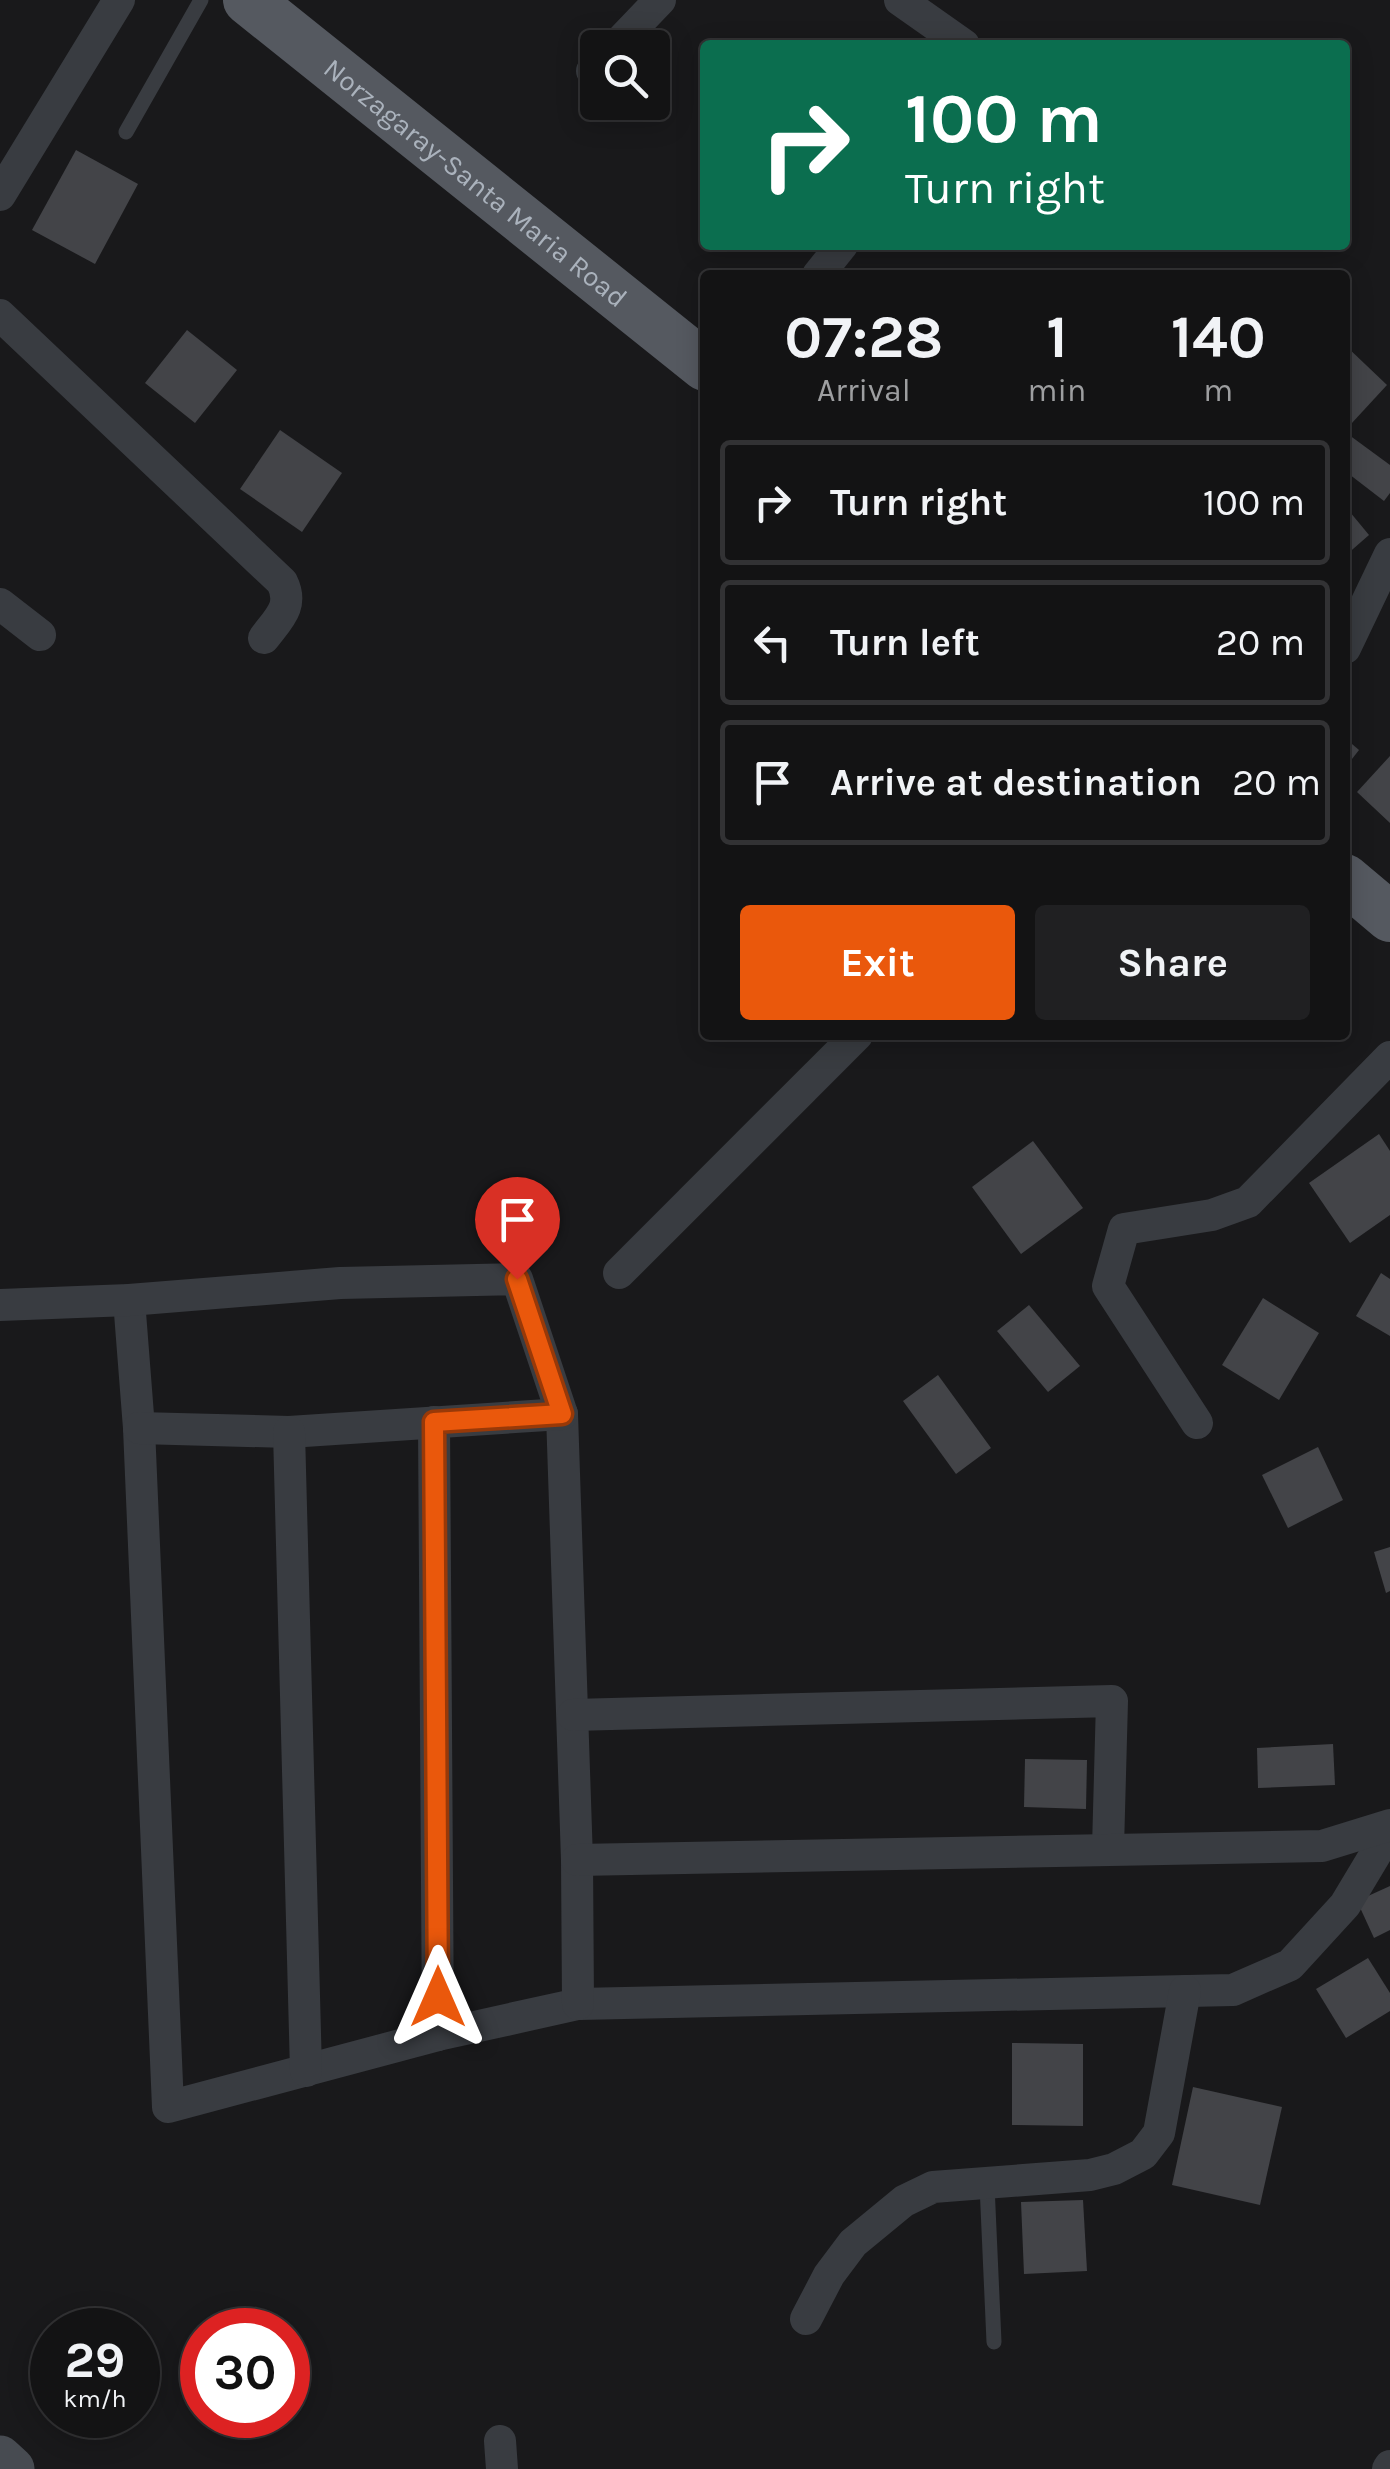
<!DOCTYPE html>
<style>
body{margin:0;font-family:Karla,sans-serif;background:#202022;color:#f1f3f6;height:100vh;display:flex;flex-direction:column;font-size:38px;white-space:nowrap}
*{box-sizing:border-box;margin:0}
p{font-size:32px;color:#9d9ea0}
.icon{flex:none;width:55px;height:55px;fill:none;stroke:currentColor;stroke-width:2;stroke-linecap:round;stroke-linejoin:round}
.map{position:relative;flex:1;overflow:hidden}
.panel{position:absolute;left:700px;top:270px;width:650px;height:770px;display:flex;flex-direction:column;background:#131314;border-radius:10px;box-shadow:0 5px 25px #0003,0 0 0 2px #323234}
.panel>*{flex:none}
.hud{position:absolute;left:700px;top:40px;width:650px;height:210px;border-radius:10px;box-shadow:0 5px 25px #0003,0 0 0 2px #323234;background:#0b6e4f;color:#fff;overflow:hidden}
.controls{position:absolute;left:580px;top:30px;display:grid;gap:20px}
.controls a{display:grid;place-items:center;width:90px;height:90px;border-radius:10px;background:#131314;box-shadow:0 5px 25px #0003,0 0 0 2px #323234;font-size:50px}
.speed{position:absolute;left:30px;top:2308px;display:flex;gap:20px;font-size:50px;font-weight:700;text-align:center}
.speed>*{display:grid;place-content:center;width:130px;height:130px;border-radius:50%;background:#131314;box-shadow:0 5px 25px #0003,0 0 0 2px #323234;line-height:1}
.speed small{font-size:25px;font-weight:400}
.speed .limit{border:15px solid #d22;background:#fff;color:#111}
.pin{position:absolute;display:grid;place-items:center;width:85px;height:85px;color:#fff;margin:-102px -42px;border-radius:50% 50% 50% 0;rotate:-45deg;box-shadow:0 0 10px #0007}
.pin .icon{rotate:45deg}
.me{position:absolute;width:110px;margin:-55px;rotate:0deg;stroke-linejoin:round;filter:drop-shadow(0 0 8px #0008)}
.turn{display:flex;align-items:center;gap:35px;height:210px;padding:0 40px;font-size:45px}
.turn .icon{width:130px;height:130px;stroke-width:2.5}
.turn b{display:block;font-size:70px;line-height:85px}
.eta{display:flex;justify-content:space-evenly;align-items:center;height:170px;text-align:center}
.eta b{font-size:60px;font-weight:700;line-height:70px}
.cta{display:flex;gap:20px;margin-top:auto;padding:20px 40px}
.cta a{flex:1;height:115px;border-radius:10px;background:#ea580c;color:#fff;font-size:40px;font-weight:700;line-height:115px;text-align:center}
.cta a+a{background:#202022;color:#f1f3f6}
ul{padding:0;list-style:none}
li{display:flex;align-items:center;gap:30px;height:125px;margin:0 20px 15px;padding:0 20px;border:5px solid #323234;border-radius:10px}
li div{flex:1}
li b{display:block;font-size:38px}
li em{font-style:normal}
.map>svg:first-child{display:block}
.building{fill:#434448}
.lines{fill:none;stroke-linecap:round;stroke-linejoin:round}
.lane{stroke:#393c41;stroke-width:15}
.street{stroke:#393c41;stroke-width:32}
.secondary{stroke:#474b51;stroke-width:45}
.primary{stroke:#555960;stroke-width:50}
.route-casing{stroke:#983908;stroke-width:25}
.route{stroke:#ea580c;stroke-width:18}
.labels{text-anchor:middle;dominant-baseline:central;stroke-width:8;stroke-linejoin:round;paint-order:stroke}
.street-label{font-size:28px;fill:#aab2bc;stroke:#141416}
</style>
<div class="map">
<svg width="1390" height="2469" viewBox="0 0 1390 2469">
<rect width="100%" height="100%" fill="#19191b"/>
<g class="building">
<path d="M 76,150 L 138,184 L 95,264 L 32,230 Z"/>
<path d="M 187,330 L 237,370 L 195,423 L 145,383 Z"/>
<path d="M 1345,345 L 1387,385 L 1351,424 L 1345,419 Z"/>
<path d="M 280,430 L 342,473 L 302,532 L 240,489 Z"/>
<path d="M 1345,432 L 1390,465 L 1390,493 L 1384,501 L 1345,471 Z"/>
<path d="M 1345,506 L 1369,535 L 1345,556 Z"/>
<path d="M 1345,738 L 1359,750 L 1345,768 Z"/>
<path d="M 1390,756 L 1390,823 L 1357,792 Z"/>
<path d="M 1379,1134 L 1390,1151 L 1390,1215 L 1350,1243 L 1309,1183 Z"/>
<path d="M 1033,1141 L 1083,1208 L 1021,1254 L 972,1187 Z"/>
<path d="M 1381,1273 L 1390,1279 L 1390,1336 L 1356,1316 Z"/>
<path d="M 1263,1298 L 1319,1333 L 1279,1400 L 1222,1365 Z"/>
<path d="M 1029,1305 L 1080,1366 L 1048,1392 L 997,1331 Z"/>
<path d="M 938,1375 L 991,1448 L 956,1474 L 903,1401 Z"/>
<path d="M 1318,1447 L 1343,1500 L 1288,1528 L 1262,1475 Z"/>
<path d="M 1390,1547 L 1390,1591 L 1386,1593 L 1374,1552 Z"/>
<path d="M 1333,1744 L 1335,1785 L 1258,1788 L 1257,1748 Z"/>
<path d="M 1025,1759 L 1087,1760 L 1086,1809 L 1024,1807 Z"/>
<path d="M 1390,1886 L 1390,1930 L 1374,1938 L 1357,1901 Z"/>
<path d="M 1368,1958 L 1390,1993 L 1390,2011 L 1346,2038 L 1316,1989 Z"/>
<path d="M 1012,2043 L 1083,2044 L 1083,2126 L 1012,2125 Z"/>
<path d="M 1193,2087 L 1282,2107 L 1260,2205 L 1172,2185 Z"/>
<path d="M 1083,2200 L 1087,2271 L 1024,2274 L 1021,2202 Z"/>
</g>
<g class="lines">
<g class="lane">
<path d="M 126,132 L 201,0"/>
<path d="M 987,2185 L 994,2342"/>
</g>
<g class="street">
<path d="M 900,0 L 964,45"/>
<path d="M 614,48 L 660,0"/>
<path d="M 592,71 L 598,65"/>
<path d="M 0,195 L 119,0"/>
<path d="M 818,275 L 842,245"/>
<path d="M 0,315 L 282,582 C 294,606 279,618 264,638"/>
<path d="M 0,604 L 40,635"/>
<path d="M 1345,648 L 1390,554"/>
<path d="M 619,1273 L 857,1035"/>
<path d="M 129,1300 L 139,1428 L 168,2107 L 438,2035 L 578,2004 L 1233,1990 L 1290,1965 L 1345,1905 L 1390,1830"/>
<path d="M 0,1305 L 129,1300 L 340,1283 L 517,1279 L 562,1414 L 577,1860 L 578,2004"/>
<path d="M 434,1422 L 438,2035"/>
<path d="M 1197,1423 L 1108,1286 L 1124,1229 L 1212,1215 L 1248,1202 L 1390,1057"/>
<path d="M 139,1428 L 289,1432 L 562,1414"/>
<path d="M 289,1432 L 306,2071"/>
<path d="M 573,1715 L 1112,1701 L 1108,1848"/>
<path d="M 577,1860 L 1322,1846 L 1390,1825"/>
<path d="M 806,2319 L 829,2275 L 853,2243 L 904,2201 L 933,2187 L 1090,2175 L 1114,2169 L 1143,2154 L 1159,2133 L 1185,1991"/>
<path d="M 500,2441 L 502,2469"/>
<path d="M 1388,2469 L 1390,2466"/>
</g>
<path class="secondary" d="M 0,2458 L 12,2469"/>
<g class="primary">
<path id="s1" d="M 248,0 L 705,366"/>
<path d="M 1345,879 L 1390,917"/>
</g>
</g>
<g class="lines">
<g class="route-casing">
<path id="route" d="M 438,1997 L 434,1422 L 562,1414 L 517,1279"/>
</g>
<use href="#route" class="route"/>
</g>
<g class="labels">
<g class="street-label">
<text stroke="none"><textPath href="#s1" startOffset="292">Norzagaray-Santa Maria Road</textPath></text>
</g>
</g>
</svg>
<div class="controls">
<a><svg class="icon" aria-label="search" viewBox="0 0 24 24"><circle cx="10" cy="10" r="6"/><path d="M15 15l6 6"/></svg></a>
</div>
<div class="speed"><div>29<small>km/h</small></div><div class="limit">30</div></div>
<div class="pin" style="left:517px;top:1279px;background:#d93025"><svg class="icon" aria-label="arrive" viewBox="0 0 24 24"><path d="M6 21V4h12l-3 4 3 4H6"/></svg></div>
<svg class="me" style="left:438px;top:1997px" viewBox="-20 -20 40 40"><path d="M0-17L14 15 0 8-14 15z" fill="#ea580c" stroke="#fff" stroke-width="4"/></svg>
<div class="hud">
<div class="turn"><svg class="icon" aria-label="right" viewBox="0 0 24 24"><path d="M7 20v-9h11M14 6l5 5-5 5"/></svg><div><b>100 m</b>Turn right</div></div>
</div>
<section class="panel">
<div class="eta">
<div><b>07:28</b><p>Arrival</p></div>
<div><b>1</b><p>min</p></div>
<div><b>140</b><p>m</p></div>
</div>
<ul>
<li><svg class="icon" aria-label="right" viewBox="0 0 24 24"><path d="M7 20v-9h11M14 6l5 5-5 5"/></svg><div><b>Turn right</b></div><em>100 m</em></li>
<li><svg class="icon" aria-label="left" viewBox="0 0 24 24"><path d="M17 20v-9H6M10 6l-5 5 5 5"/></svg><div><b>Turn left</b></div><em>20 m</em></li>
<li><svg class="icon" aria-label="arrive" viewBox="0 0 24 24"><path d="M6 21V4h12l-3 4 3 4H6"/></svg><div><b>Arrive at destination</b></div><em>20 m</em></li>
</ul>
<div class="cta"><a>Exit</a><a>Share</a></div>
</section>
</div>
